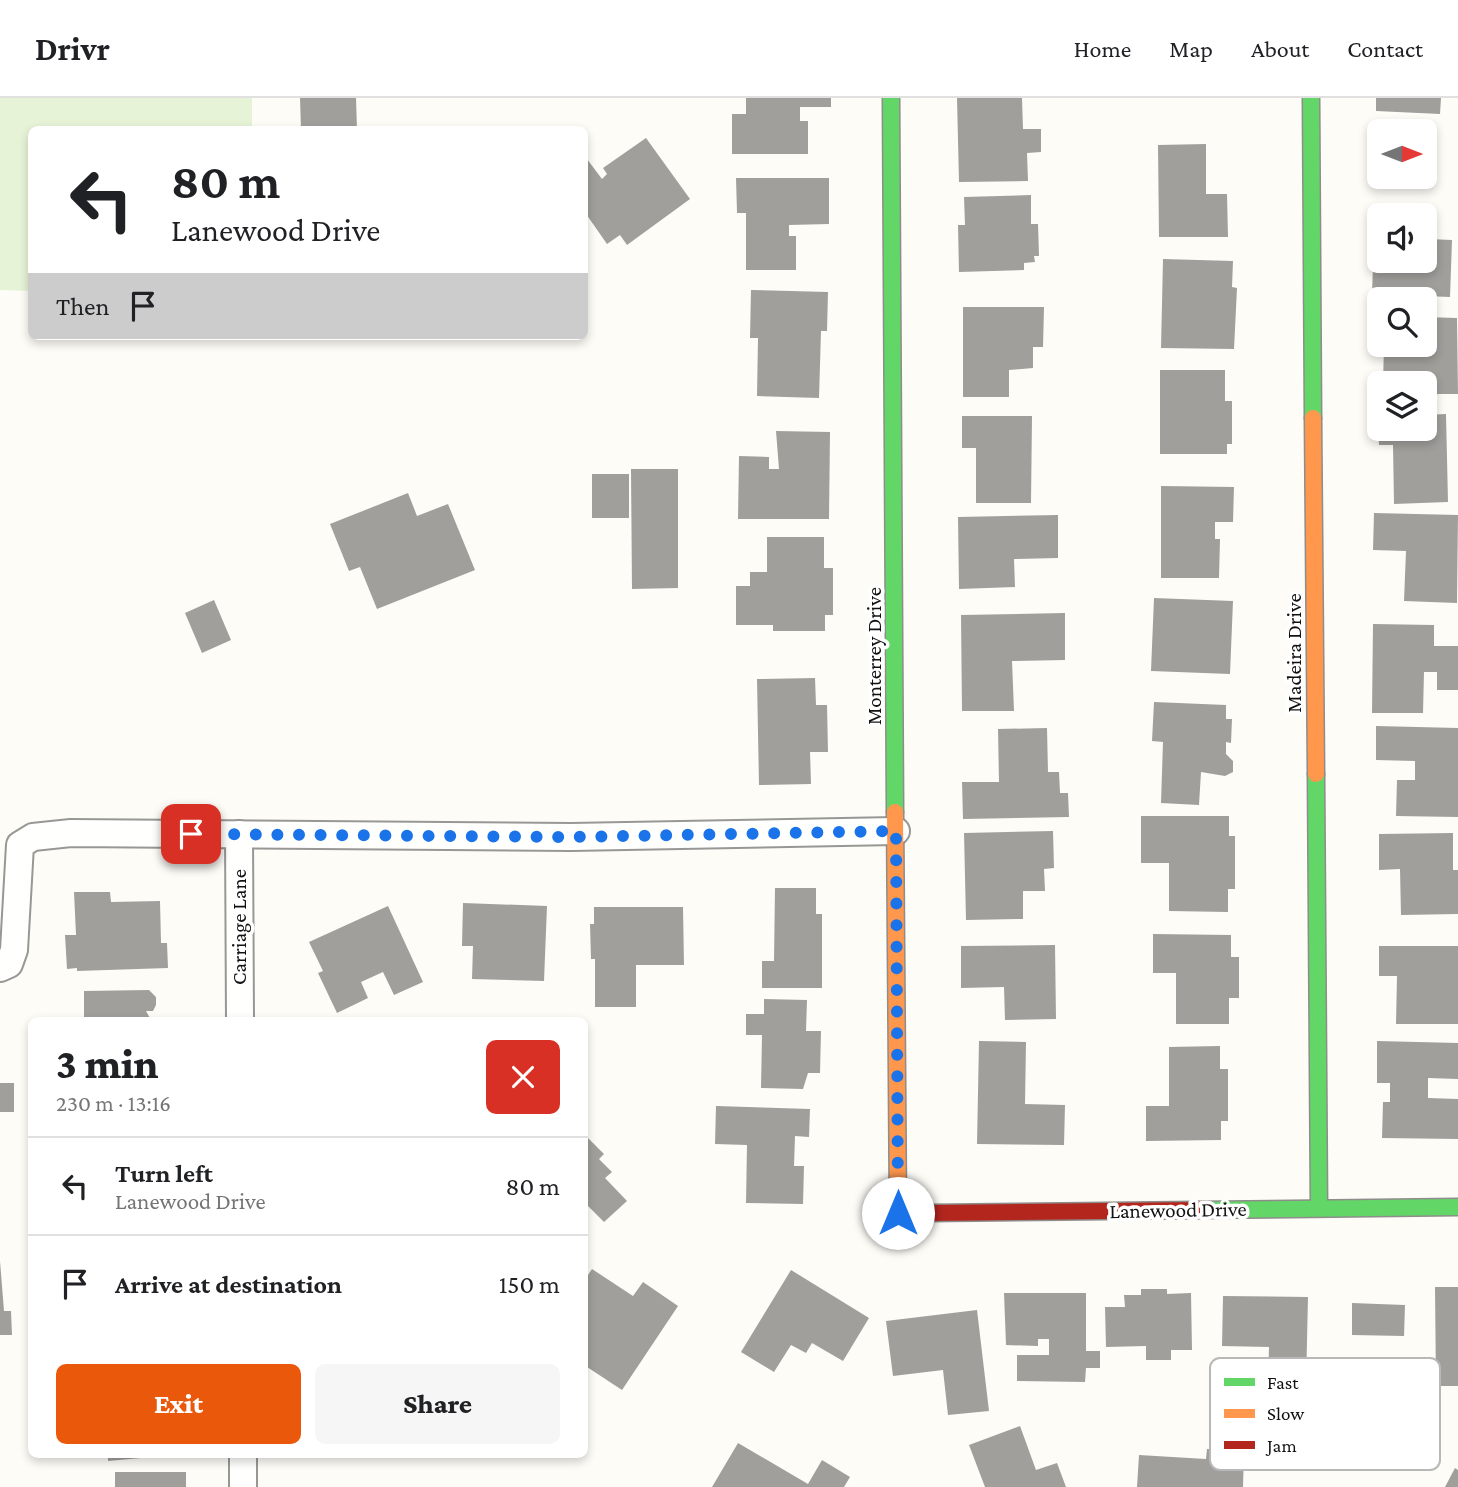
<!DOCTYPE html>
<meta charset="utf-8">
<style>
body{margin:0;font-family:"Crimson Pro",serif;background:#f6f6f6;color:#202124;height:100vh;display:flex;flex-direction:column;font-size:26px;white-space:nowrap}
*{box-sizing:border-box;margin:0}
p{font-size:23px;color:#757577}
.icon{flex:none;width:38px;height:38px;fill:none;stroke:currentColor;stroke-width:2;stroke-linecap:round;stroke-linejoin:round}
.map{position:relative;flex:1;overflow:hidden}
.details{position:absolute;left:28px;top:919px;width:560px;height:441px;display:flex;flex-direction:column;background:#fff;border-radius:10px;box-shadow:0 4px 10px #0003}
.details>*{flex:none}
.hud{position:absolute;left:28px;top:28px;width:560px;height:214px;border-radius:10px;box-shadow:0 4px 10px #0003;background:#fff;color:#202124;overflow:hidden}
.needle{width:46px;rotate:90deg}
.buttons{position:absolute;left:1367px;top:21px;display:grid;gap:14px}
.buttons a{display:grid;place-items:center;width:70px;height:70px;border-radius:10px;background:#fff;box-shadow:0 4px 10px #0003;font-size:35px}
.pin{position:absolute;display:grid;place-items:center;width:60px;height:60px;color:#fff;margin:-30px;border-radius:14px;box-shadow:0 4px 10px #0006}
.me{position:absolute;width:77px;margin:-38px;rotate:0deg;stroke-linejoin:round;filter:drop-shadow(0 0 5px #0008)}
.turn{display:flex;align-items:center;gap:24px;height:147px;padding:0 28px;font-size:32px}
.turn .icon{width:91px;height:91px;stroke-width:2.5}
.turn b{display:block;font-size:49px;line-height:60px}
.then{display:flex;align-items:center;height:66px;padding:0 28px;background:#0003;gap:14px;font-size:26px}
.round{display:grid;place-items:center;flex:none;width:74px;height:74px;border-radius:10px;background:#f6f6f6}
.summary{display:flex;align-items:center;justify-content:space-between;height:119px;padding:0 28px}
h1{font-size:42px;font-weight:800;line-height:52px}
.action{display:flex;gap:14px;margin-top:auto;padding:14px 28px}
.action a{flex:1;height:80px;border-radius:10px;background:#ea580c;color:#fff;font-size:28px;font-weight:800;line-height:80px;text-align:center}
.action a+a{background:#f6f6f6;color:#202124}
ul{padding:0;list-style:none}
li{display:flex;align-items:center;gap:21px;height:98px;padding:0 28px;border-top:2px solid #e0e0e0}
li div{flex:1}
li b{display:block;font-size:26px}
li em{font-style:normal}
header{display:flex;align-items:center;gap:42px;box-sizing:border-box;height:98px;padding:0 35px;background:#fff;border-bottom:2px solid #e0e0e0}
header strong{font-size:33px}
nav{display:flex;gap:38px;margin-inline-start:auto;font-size:24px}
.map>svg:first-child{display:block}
.green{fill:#e7f3d7}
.building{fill:#a19f9c}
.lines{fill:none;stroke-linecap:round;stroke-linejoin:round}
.street-casing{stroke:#979795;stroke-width:30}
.fast-casing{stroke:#8e8d8b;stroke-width:19}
.slow-casing{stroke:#8e8d8b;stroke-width:19}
.jam-casing{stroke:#8e8d8b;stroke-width:19}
.street{stroke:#fffffe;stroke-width:26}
.fast{stroke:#63d668;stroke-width:16}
.slow{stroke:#ff974d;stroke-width:16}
.jam{stroke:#b3261e;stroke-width:16}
.route{stroke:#1a73e8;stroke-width:12;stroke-dasharray:0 21.6}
.labels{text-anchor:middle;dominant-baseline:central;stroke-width:7;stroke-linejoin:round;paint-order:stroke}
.street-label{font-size:21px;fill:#111;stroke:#fff}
.key{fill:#fff;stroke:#b8b8b8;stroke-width:2}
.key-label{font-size:19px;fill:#111}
</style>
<header>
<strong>Drivr</strong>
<nav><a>Home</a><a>Map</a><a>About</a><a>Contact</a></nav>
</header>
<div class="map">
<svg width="1458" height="1389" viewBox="0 0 1458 1389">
<rect width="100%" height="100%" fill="#fdfcf7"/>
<path class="green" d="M 0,0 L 252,0 L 252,31 L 32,32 L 31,193 L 0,192 Z"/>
<g class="building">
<path d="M 300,0 L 356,0 L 357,32 L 301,32 Z"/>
<path d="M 746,0 L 831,0 L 831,9 L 800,9 L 800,23 L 808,23 L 808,56 L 732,56 L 732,16 L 746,16 Z"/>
<path d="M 957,0 L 1022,0 L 1023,31 L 1041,31 L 1041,54 L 1027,55 L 1028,83 L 959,84 Z"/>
<path d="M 1376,0 L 1441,0 L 1440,16 L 1376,13 Z"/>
<path d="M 646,40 L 690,101 L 627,147 L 620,137 L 607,146 L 584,113 L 584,57 L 602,81 L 607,76 L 603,70 Z"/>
<path d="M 1206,46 L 1206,96 L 1227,96 L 1228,139 L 1159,139 L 1158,47 Z"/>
<path d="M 736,80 L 829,80 L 829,126 L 789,127 L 789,138 L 796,138 L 796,172 L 746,172 L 746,115 L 737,115 Z"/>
<path d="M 1031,97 L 1031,126 L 1038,126 L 1039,158 L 1034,158 L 1035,164 L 1024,165 L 1024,172 L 959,174 L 958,127 L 965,127 L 964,99 Z"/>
<path d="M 1375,111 L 1423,113 L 1423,117 L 1379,117 L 1379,163 L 1424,163 L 1424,127 L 1429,127 L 1428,141 L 1452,142 L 1450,199 L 1372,196 Z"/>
<path d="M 1163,161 L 1233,163 L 1232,189 L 1237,190 L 1234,251 L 1161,250 Z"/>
<path d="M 751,192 L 828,194 L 827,233 L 821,233 L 819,300 L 757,298 L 758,240 L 750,240 Z"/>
<path d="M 963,209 L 1044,209 L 1043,249 L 1033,249 L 1033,270 L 1009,272 L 1009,299 L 963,299 Z"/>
<path d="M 1424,219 L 1457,220 L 1458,296 L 1424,296 L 1424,285 L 1383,285 L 1384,247 L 1424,247 Z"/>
<path d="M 1160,272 L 1225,272 L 1225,303 L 1232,303 L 1232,346 L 1227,346 L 1227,356 L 1160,356 Z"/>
<path d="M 1446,316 L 1448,404 L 1394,406 L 1393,347 L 1379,347 L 1378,331 L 1424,331 L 1424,317 Z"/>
<path d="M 962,318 L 1032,318 L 1031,405 L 976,405 L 976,350 L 962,350 Z"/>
<path d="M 776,333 L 830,334 L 829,421 L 738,421 L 739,358 L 769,359 L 769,371 L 779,371 Z"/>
<path d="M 631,371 L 678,371 L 678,490 L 632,491 Z"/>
<rect x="592" y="376" width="37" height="44"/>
<path d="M 1161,388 L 1234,389 L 1233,424 L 1215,424 L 1215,441 L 1220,441 L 1219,480 L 1161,480 Z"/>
<path d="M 408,395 L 417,418 L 448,406 L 475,472 L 377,511 L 360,469 L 349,473 L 330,426 Z"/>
<path d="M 1374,415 L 1458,417 L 1457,505 L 1404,503 L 1406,453 L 1373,452 Z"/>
<path d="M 1058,417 L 1058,460 L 1014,461 L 1015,489 L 959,491 L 958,419 Z"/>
<path d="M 767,439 L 824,439 L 824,470 L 833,470 L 833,517 L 825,517 L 825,533 L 773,533 L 773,527 L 736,527 L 736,488 L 750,488 L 750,474 L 767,474 Z"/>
<path d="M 1154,500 L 1233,503 L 1230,576 L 1151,573 Z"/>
<path d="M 214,502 L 231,542 L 202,555 L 185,515 Z"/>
<path d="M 1065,515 L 1065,562 L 1012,563 L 1014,613 L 962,613 L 961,517 Z"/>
<path d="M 1373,526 L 1434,527 L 1434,548 L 1458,548 L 1458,592 L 1437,592 L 1437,574 L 1424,574 L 1423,615 L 1372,615 Z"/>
<path d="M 815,580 L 816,607 L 827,607 L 828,654 L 810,654 L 811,686 L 759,687 L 757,581 Z"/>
<path d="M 1154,604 L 1226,607 L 1226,621 L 1232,621 L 1231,645 L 1226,644 L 1226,656 L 1233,663 L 1233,674 L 1225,678 L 1201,674 L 1199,707 L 1161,705 L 1163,644 L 1152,643 Z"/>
<path d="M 1376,628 L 1458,630 L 1458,719 L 1396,718 L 1397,682 L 1415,682 L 1415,663 L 1376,662 Z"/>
<path d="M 1047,630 L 1048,674 L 1059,674 L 1060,695 L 1068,695 L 1069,719 L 963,721 L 962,684 L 999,684 L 998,631 Z"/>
<path d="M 1141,718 L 1229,718 L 1229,738 L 1235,738 L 1235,791 L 1228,791 L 1228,814 L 1169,813 L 1169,765 L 1141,765 Z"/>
<path d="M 1053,733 L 1054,770 L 1044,771 L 1045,793 L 1023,793 L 1023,821 L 966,822 L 964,735 Z"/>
<path d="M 1453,735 L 1453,772 L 1458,772 L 1458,816 L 1401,817 L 1400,771 L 1379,772 L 1379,736 Z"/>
<path d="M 775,790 L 816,790 L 816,816 L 822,816 L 822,890 L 762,890 L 762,863 L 774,863 Z"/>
<path d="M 74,794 L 110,794 L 111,804 L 160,803 L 161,845 L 167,845 L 168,870 L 77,873 L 77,870 L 67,871 L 65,837 L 76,837 Z"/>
<path d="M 463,805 L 547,808 L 544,883 L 472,881 L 473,848 L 462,848 Z"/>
<path d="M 388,808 L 423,884 L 394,897 L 383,874 L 361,884 L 368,900 L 337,915 L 318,875 L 323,873 L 309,844 Z"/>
<path d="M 594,809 L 683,809 L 684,867 L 636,867 L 636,909 L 595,909 L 595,861 L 591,861 L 590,826 L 594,826 Z"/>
<path d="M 1153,836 L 1231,837 L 1231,859 L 1239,859 L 1239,900 L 1229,900 L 1229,926 L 1176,926 L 1176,875 L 1153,875 Z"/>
<path d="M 1055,847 L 1056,921 L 1005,922 L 1004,889 L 961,890 L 961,848 Z"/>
<path d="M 1379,848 L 1458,848 L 1458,926 L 1396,926 L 1397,878 L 1379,878 Z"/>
<path d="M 149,892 L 156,899 L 156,907 L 153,913 L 146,913 L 151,922 L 84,922 L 84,893 Z"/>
<path d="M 764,901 L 807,902 L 806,933 L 821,933 L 820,975 L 808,975 L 803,991 L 761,990 L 762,937 L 746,937 L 746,916 L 764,916 Z"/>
<path d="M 979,943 L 1026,944 L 1025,1006 L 1065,1007 L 1064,1047 L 977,1046 Z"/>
<path d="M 1377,943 L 1458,945 L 1458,981 L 1428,980 L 1428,1000 L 1458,1001 L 1458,1041 L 1382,1040 L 1383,1004 L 1390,1004 L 1390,985 L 1377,985 Z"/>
<path d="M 1220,948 L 1220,971 L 1228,971 L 1228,1023 L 1221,1023 L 1221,1042 L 1146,1043 L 1146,1008 L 1169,1008 L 1169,949 Z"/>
<rect x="0" y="985" width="14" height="29"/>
<path d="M 716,1008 L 810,1011 L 809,1039 L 795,1038 L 794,1068 L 804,1068 L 803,1106 L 746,1105 L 747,1047 L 715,1046 Z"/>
<path d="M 584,1036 L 604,1056 L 599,1061 L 612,1074 L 605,1080 L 627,1103 L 604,1124 L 584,1104 Z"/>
<path d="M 0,1163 L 4,1213 L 11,1213 L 12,1237 L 0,1237 Z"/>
<path d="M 592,1171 L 633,1198 L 643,1184 L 678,1208 L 622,1292 L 584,1267 L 584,1183 Z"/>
<path d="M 791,1172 L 869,1220 L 843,1263 L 812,1245 L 806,1255 L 791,1247 L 774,1274 L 741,1254 Z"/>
<path d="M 1435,1189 L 1458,1189 L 1458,1288 L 1436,1288 Z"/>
<path d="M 1141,1191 L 1167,1191 L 1167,1196 L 1191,1195 L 1192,1252 L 1171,1252 L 1171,1262 L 1146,1262 L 1146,1248 L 1106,1249 L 1105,1209 L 1125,1209 L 1124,1197 L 1141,1197 Z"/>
<path d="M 1004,1195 L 1086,1195 L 1086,1253 L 1100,1253 L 1100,1270 L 1086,1270 L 1085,1284 L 1017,1283 L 1017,1257 L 1049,1257 L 1049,1241 L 1038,1241 L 1038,1248 L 1006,1247 Z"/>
<path d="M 1223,1198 L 1308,1199 L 1306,1287 L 1268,1286 L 1269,1249 L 1222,1248 Z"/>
<path d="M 1352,1205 L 1405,1207 L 1404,1238 L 1352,1237 Z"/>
<path d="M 977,1212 L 989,1313 L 948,1317 L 943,1272 L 893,1278 L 886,1223 Z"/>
<path d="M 1020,1328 L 1036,1372 L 1057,1365 L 1066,1389 L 985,1389 L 969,1347 Z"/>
<path d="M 738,1345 L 808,1386 L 822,1362 L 850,1379 L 844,1389 L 712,1389 Z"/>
<path d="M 1207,1351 L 1244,1353 L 1243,1389 L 1137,1389 L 1139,1357 L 1206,1361 Z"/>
<path d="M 108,1356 L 152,1356 L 152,1359 L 108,1363 Z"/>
<path d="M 1455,1370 L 1458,1372 L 1458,1389 L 1445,1389 Z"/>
<rect x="115" y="1374" width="71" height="15"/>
</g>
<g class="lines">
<g class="street-casing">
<g id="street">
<path d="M 239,736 L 240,922"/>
<path d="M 0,870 L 9,866 L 14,852 L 20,747 L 33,739 L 71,735 L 571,739 L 896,733"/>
<path d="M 243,1356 L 243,1389"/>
</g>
</g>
<g class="fast-casing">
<g id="fast">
<path d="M 891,0 L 895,714"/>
<path d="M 1311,0 L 1313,320"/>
<path d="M 1316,676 L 1319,1110"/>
<path d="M 1198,1112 L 1458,1109"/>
</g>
</g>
<g class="slow-casing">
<g id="slow">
<path d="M 1313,320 L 1316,676"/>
<path d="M 895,714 L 898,1115 L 930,1115"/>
</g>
</g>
<g class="jam-casing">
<path id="jam" d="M 930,1115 L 1198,1112"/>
</g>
<use href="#street" class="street"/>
<use href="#fast" class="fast"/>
<use href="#slow" class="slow"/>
<use href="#jam" class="jam"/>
</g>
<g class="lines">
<path class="route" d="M 191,736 L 571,739 L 896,733 L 898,1115"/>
</g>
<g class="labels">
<g class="street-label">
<text transform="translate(1294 555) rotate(-90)">Madeira Drive</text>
<text transform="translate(874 558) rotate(-90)">Monterrey Drive</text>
<text transform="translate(239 829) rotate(-90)">Carriage Lane</text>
<text transform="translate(1178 1112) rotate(-1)">Lanewood Drive</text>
</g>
</g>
<rect x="1210" y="1260" width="230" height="112" rx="10" class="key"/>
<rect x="1224" y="1280" width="31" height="8" fill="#63d668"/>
<rect x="1224" y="1311" width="31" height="9" fill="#ff974d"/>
<rect x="1224" y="1343" width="31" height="8" fill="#b3261e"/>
<g class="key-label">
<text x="1267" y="1291">Fast</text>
<text x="1267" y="1322">Slow</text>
<text x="1267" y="1354">Jam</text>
</g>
</svg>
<div class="buttons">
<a><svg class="needle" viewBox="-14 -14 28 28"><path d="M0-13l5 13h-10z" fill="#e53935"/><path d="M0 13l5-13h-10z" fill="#757577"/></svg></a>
<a><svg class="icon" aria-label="sound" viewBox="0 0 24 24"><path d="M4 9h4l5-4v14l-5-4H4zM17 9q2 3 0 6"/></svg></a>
<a><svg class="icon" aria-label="search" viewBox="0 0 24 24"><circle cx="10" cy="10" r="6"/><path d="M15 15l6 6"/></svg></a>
<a><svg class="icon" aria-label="layers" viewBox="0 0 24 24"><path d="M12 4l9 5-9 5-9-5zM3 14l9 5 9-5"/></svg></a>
</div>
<div class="pin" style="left:191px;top:736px;background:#d93025"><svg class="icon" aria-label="arrive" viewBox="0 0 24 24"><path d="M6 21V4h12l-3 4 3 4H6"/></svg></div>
<svg class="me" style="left:898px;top:1115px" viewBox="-20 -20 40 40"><circle r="19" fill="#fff"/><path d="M0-13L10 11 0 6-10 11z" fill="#1a73e8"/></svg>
<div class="hud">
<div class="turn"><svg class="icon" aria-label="left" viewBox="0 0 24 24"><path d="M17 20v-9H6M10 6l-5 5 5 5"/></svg><div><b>80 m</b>Lanewood Drive</div></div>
<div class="then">Then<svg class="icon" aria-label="arrive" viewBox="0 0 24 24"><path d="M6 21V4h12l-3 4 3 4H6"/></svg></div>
</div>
<section class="details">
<div class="summary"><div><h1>3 min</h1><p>230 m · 13:16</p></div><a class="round" style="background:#d93025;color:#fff"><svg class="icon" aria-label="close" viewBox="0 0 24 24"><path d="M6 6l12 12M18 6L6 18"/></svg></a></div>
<ul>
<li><svg class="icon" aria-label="left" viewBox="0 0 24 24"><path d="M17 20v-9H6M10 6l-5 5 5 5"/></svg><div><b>Turn left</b><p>Lanewood Drive</p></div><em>80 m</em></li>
<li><svg class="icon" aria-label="arrive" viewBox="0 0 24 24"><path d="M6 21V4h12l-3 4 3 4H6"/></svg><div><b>Arrive at destination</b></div><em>150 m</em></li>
</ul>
<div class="action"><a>Exit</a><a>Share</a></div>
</section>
</div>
